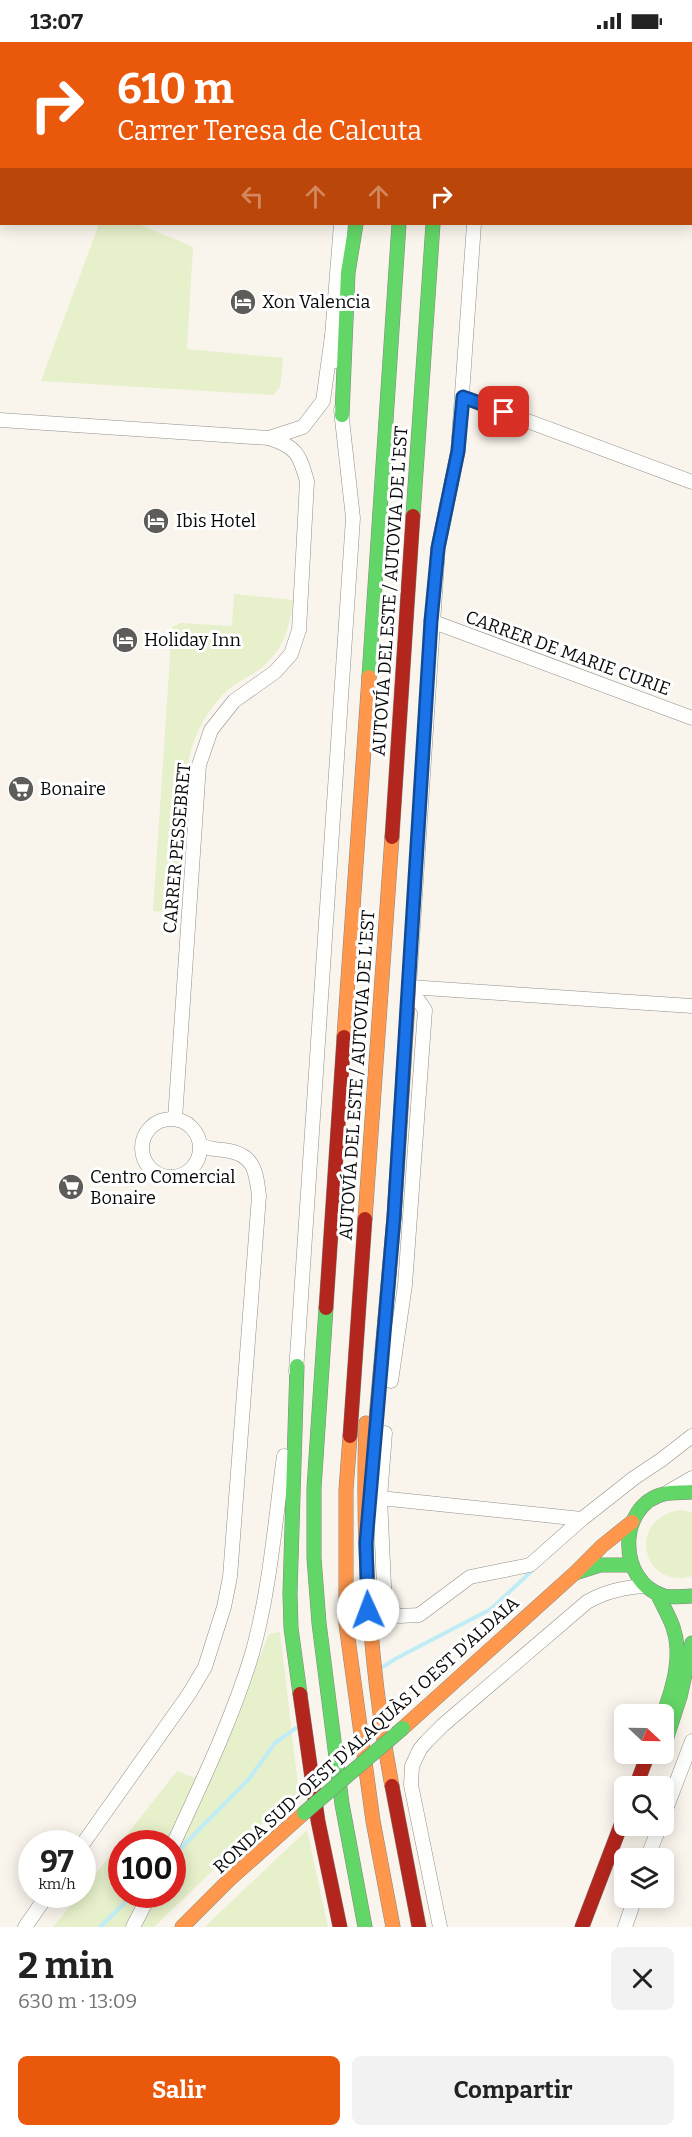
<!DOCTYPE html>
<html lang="es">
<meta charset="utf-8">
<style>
body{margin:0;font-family:Bitter,serif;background:#f2f2f2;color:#222;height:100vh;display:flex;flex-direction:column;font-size:22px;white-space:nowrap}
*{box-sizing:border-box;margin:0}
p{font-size:20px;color:#767676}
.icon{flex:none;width:33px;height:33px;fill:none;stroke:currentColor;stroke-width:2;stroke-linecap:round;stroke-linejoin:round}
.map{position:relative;height:1885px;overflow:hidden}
.side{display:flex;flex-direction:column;background:#fff;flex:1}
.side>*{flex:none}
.top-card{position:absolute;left:0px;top:0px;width:693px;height:183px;box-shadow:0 3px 15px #0003;background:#ea580c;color:#fff;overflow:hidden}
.needle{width:39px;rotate:112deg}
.fabs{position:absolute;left:614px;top:1662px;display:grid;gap:12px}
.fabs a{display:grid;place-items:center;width:60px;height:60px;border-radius:9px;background:#fff;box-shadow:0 3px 15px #0003;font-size:30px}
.speed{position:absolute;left:18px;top:1788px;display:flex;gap:12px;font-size:30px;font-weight:700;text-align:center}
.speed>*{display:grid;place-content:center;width:78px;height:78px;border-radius:50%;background:#fff;box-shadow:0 3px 15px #0003;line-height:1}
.speed small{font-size:15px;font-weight:400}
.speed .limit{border:9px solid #d22;background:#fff;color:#111}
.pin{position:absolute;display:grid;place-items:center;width:51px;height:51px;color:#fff;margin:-26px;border-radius:12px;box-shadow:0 3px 9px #0006}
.me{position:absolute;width:66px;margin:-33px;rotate:358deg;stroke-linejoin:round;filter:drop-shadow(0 0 4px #0008)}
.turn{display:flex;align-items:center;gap:21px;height:126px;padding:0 18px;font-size:27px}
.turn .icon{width:78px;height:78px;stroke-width:2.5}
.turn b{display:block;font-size:42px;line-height:51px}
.lanes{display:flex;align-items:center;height:57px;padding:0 18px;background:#0003;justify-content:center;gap:30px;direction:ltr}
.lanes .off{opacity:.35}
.round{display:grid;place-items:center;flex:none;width:63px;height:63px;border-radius:9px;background:#f2f2f2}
.overview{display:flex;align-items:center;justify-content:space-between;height:102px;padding:0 18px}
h1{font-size:36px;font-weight:700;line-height:45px}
.cta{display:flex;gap:12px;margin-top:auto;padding:12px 18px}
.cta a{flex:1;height:69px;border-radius:9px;background:#ea580c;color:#fff;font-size:24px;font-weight:700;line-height:69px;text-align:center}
.cta a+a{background:#f2f2f2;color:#222}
.status{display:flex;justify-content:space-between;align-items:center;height:42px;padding:0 30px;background:#fff;direction:ltr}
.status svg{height:16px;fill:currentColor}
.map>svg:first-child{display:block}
.green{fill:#e6f0ca;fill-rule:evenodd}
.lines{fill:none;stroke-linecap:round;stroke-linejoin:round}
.stream{stroke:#c0ecf6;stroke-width:4}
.street-casing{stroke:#918f8b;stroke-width:15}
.fast-casing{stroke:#888682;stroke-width:15}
.slow-casing{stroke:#888682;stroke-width:15}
.jam-casing{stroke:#888682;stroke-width:15}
.street{stroke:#fefefc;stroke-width:14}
.fast{stroke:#63d668;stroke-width:14}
.slow{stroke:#ff974d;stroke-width:14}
.jam{stroke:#b3261e;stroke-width:14}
.fast-bridge-casing{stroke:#888682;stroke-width:15;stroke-linecap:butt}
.fast-bridge{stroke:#63d668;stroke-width:14}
.route-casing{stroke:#114b97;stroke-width:15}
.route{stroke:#1a73e8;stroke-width:10}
.labels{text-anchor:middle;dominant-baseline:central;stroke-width:6;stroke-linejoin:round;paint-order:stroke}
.poi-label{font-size:18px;fill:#090909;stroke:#fff;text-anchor:start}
.street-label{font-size:18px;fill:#090909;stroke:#fff}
</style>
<div class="status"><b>13:07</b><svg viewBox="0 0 49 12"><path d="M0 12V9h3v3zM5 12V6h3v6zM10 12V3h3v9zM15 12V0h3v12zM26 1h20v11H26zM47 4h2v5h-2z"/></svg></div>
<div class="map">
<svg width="692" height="1885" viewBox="0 0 692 1885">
<rect width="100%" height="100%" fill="#f9f5ec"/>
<g class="green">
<path d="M 99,182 L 138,182 L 193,205 L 187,307 L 283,316 L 280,345 L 273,353 L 41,339 Z"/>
<path d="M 234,552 L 293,558 C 290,585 283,609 261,626 C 251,634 240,638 230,646 C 209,664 195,690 189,716 L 177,871 L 153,869 L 172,585 L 181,581 L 232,584 Z"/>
<path d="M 680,1468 L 692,1470 L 692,1534 C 643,1549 625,1477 680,1468 Z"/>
<path d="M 280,1590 L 299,1752 L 255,1788 L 154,1885 L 53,1885 L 79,1853 L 82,1852 L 83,1848 L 177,1729 L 192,1735 L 214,1731 L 269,1592 ZM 122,1802 L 172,1802 L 172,1852 L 122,1852 Z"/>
<path d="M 307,1788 L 328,1885 L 205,1885 L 211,1879 Z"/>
</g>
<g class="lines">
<g class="stream">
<path d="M 383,1625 L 395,1617 L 491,1567 L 534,1527"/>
<path d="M 172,1815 L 248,1738 L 275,1701 L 296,1686"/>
<path d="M 100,1885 L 134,1852"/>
</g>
<g class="street-casing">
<g id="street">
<path d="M 597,0 L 600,2"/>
<path d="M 354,2 L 354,0"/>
<path d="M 486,2 L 486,0"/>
<path d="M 332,294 L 335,319"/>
<path d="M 463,355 L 692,440"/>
<path d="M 0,378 L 269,396 C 297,405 299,412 307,439 L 299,588 L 291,612 L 275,630 L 234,659 L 211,688 L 199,723 L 175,1077"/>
<path d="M 269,396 L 303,385 L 323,359 L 332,294 L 341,182"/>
<path d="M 431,579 L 692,676"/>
<path d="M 409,945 L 692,964"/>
<circle cx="171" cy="1106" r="29"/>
<path d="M 296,1330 L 353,476 L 341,368"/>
<path d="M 391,1339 L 405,1243 L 425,968 L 409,945 L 438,506 L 458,409 L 474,182"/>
<path d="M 385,1391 L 380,1456 L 385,1566 L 399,1574 L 419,1573 L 470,1535 L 530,1523 L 582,1477 L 634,1436 L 661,1418 L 692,1394"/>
<path d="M 668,1450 L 692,1436"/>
<path d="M 380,1456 L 582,1477"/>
<path d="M 663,1775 L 692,1699"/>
<path d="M 82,1803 L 189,1652 L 205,1625 L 224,1565 L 230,1535 L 259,1154 C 256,1127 253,1111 223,1108 C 214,1107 207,1107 200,1102"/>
<path d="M 172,1805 C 201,1742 232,1678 252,1612 C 270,1548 275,1480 284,1414"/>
<path d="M 647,1816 L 660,1784"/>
<path d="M 25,1885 L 48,1852"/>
<path d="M 133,1885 L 150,1852"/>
<path d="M 440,1885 L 411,1743 L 412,1724 L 420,1707 L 427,1699 L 443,1683 L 587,1560 C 606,1549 624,1545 646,1544"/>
<path d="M 625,1885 L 635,1856"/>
</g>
</g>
<g class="fast-casing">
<g id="fast">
<path d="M 395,0 L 395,2"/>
<path d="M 342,373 L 348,231 L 356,182"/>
<path d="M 413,474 L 433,182"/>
<path d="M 369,635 L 399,182"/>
<path d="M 326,1266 L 314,1446 L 314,1516 L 319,1581 L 342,1762 L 365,1885"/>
<path d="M 297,1324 L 290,1551 L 291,1586 L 300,1652"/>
<path d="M 692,1450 C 683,1451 673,1450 664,1452 C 617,1463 617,1540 664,1554 C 672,1556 684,1554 692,1554"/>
<path d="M 578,1530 L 600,1523 L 631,1523"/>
<path d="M 657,1551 C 662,1562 669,1574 673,1585 C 683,1614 673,1646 663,1673"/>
<path d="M 663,1707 L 680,1655 L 692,1601"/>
</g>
</g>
<g class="slow-casing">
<g id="slow">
<path d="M 344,995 L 369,635"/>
<path d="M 365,1177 L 392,795"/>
<path d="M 366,1381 C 362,1503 369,1624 392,1744"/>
<path d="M 350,1394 L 346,1448 L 346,1582 L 373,1779 L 393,1885"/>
<path d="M 374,1400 L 394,1175 L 409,945"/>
<path d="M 403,1686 L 576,1530 L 602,1504 L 632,1480"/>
<path d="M 182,1885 L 230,1837 L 304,1771"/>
</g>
</g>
<g class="jam-casing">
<g id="jam">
<path d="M 445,0 L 445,2"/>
<path d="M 392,795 L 413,474"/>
<path d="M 326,1266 L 344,995"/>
<path d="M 350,1394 L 365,1177"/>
<path d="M 300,1652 L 318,1779 L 340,1885"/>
<path d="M 392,1744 L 419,1885"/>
<path d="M 636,1744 L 648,1712"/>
<path d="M 582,1885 L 624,1775"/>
</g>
</g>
<use href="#street" class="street"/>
<use href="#fast" class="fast"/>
<use href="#slow" class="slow"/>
<use href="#jam" class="jam"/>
<g class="fast-bridge-casing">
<path id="fast-bridge" d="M 304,1771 L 403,1686"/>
</g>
<use href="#fast-bridge" class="fast-bridge"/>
</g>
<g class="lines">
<g class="route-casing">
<path id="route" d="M 368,1568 L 366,1501 L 394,1175 L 431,579 L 438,506 L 458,409 L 463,355 L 504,370"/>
</g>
<use href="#route" class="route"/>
</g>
<defs>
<g id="hotel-disc" transform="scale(1.35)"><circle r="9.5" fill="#5d5c58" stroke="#fff"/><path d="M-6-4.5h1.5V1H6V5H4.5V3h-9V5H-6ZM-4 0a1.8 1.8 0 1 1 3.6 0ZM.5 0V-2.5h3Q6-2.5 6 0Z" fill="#fff"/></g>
<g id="supermarket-disc" transform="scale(1.35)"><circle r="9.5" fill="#5d5c58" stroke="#fff"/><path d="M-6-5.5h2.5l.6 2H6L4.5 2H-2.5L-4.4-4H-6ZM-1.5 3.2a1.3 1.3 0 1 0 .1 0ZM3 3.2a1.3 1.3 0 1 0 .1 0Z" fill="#fff"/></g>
</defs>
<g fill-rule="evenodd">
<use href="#hotel-disc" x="243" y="260"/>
<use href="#hotel-disc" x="156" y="479"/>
<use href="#hotel-disc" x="125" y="598"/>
<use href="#supermarket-disc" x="21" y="747"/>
<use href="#supermarket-disc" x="71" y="1145"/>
</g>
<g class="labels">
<g class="poi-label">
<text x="262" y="260">Xon Valencia</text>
<text x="176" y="479">Ibis Hotel</text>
<text x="144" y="598">Holiday Inn</text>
<text x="40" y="747">Bonaire</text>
<text x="90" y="1135">Centro Comercial<tspan x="90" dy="21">Bonaire</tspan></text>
</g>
<g class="street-label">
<text transform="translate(390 549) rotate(-86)">AUTOVÍA DEL ESTE / AUTOVIA DE L'EST</text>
<text transform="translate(568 611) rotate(20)">CARRER DE MARIE CURIE</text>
<text transform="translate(177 806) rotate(-85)">CARRER PESSEBRET</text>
<text transform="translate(357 1033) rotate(-86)">AUTOVÍA DEL ESTE / AUTOVIA DE L'EST</text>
<text transform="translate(366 1693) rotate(-42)">RONDA SUD-OEST D'ALAQUÀS I OEST D'ALDAIA</text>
</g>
</g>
</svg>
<div class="fabs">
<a><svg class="needle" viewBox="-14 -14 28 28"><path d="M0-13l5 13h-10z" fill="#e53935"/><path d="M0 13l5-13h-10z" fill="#767676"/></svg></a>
<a><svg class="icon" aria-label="search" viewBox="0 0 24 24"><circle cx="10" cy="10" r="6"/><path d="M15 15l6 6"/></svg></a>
<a><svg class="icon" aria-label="layers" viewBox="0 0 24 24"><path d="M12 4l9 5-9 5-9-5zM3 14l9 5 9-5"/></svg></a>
</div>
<div class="speed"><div>97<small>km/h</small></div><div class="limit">100</div></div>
<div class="pin" style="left:504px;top:370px;background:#d93025"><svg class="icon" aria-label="arrive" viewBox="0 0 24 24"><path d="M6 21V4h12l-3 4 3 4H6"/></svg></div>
<svg class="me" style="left:368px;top:1568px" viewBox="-20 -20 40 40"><circle r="19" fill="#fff"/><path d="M0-13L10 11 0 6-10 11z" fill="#1a73e8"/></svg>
<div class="top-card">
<div class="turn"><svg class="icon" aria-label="right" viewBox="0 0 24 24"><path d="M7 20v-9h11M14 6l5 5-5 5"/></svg><div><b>610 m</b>Carrer Teresa de Calcuta</div></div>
<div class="lanes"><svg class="icon off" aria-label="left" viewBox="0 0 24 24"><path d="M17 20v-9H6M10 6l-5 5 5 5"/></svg><svg class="icon off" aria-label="ahead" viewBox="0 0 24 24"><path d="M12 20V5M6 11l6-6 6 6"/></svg><svg class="icon off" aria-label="ahead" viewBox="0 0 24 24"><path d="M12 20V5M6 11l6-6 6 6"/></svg><svg class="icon" aria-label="right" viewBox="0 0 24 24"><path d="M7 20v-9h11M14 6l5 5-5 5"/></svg></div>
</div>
</div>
<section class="side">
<div class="overview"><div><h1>2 min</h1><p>630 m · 13:09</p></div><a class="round"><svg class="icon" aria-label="close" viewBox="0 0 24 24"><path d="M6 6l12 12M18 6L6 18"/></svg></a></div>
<div class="cta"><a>Salir</a><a>Compartir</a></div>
</section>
